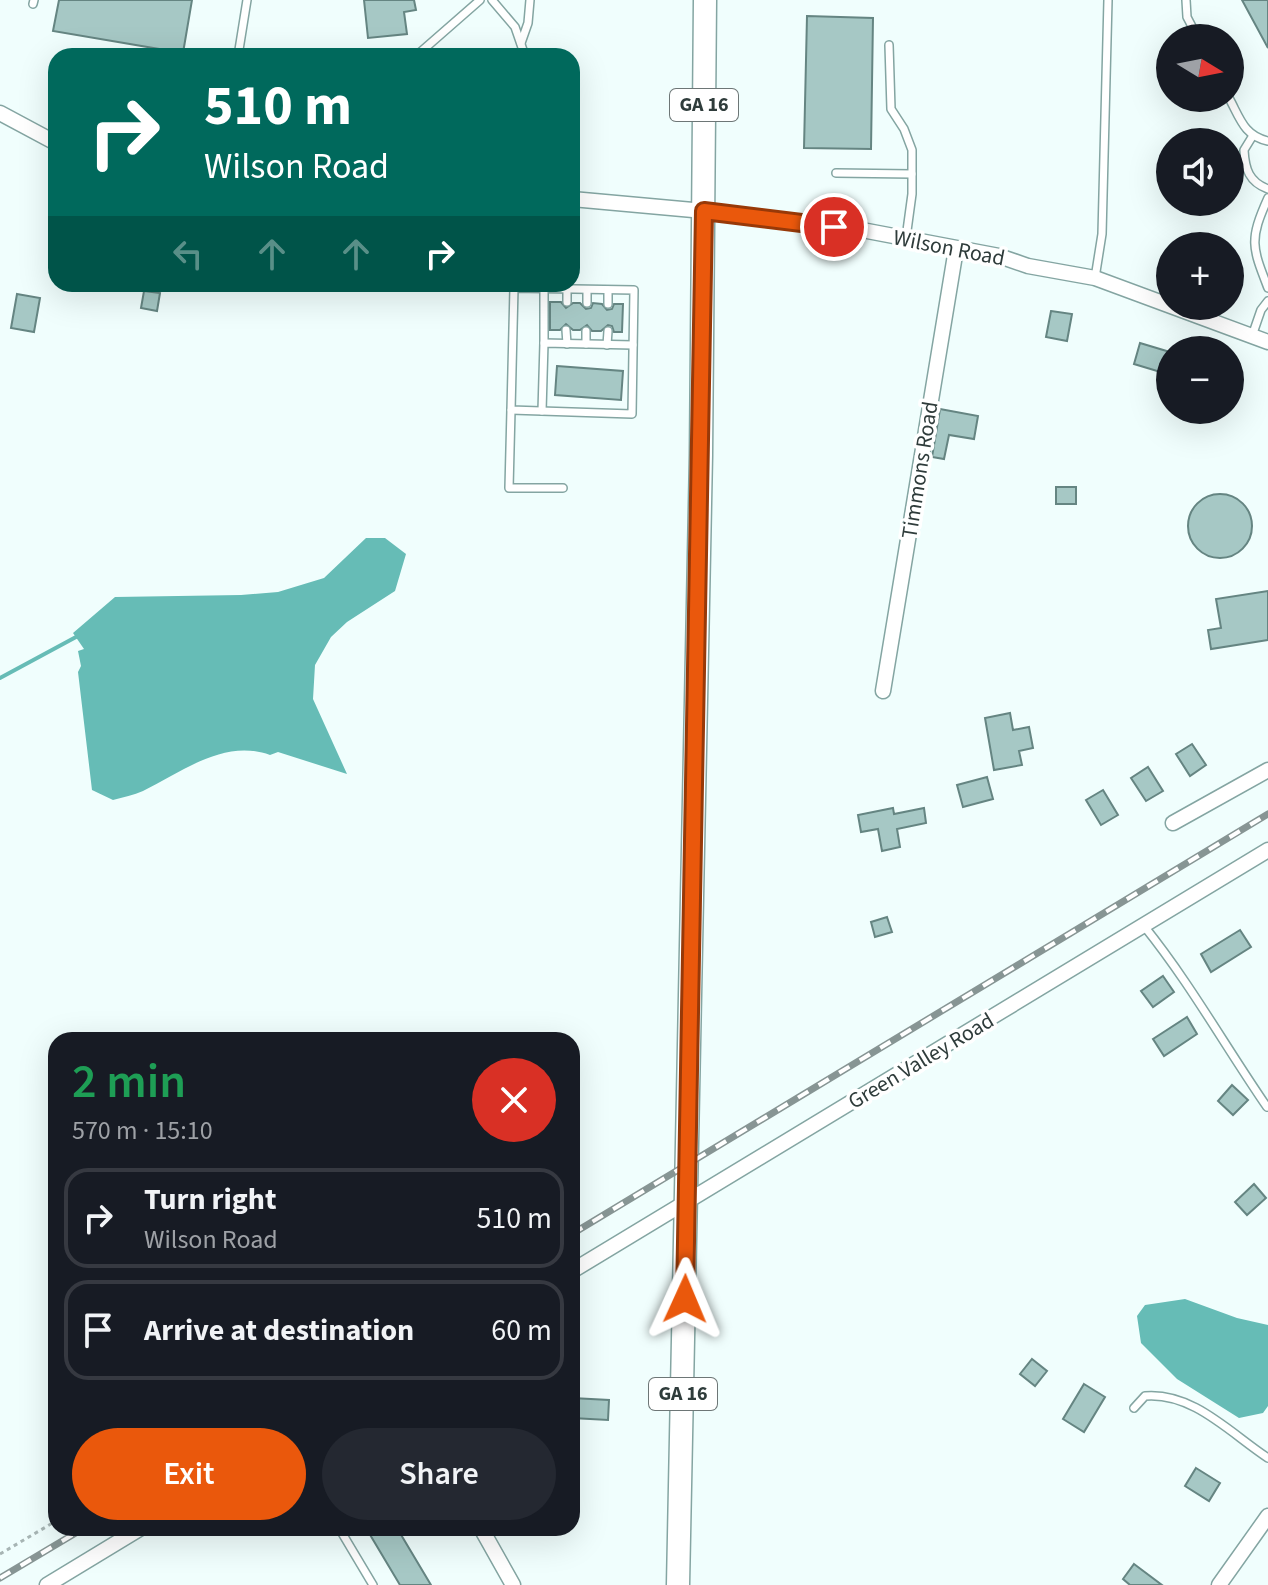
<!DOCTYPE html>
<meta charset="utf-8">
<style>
body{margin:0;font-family:"Source Sans 3",sans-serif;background:#242831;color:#f1f3f6;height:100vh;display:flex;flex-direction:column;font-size:30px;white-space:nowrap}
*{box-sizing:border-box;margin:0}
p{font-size:26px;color:#9ea1a6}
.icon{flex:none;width:44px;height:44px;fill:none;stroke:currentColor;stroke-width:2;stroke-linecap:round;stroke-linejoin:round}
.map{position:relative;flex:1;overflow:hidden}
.details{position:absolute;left:48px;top:1032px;width:532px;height:504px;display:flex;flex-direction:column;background:#171b24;border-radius:24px;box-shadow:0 8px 32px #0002}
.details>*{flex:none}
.top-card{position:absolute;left:48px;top:48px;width:532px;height:244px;border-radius:24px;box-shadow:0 8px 32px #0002;background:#00695c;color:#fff;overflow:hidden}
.needle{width:52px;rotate:100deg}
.controls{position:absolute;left:1156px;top:24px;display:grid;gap:16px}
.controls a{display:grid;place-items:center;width:88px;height:88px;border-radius:50%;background:#171b24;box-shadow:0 8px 32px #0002;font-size:40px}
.pin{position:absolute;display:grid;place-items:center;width:68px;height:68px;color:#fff;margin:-34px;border:4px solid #fff;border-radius:50%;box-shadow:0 2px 8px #0007}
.me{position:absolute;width:88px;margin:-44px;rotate:1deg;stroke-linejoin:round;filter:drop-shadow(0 0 6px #0008)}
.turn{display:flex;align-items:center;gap:28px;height:168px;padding:0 24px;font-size:36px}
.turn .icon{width:104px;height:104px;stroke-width:2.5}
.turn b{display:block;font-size:56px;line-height:68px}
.lanes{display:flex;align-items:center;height:76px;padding:0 24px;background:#0003;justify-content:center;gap:40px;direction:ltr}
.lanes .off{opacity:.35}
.round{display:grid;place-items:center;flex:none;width:84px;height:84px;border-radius:42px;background:#242831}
.overview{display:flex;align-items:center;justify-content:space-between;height:136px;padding:0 24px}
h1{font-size:48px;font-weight:600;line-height:60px;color:#1e9e55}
.cta{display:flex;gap:16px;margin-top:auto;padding:16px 24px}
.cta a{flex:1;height:92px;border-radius:48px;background:#ea580c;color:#fff;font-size:32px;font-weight:600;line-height:92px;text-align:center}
.cta a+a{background:#242831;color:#f1f3f6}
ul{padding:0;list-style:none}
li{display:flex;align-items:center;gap:24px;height:100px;margin:0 16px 12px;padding:0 8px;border:4px solid #363941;border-radius:24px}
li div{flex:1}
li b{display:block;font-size:30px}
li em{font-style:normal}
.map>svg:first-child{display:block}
.water{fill:#66bcb6}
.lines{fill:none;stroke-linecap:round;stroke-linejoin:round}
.stream{stroke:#66bcb6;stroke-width:4}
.building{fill:#a6c8c5;stroke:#658582;stroke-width:2}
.lane-casing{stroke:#84a5a2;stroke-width:10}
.street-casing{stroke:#84a5a2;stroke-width:17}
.primary-casing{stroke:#84a5a2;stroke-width:25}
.path{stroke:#a7b5b4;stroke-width:3;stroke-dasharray:4 4;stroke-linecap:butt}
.lane{stroke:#fff;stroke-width:7}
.street{stroke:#fff;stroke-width:14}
.primary{stroke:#fff;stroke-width:22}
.rail-casing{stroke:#879594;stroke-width:7}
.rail{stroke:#fff;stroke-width:4;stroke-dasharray:12;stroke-linecap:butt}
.route-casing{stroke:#983908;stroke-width:20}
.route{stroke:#ea580c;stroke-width:14}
.labels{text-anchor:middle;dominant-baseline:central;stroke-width:7;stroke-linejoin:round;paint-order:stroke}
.shield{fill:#fff;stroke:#6d7676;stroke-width:2}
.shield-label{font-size:20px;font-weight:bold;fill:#2f3c3b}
.street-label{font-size:22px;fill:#2f3c3b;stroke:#fff}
</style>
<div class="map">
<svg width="1268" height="1585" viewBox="0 0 1268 1585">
<rect width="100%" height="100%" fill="#f0fefd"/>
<g class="water">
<path d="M 366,538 L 385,538 L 406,554 L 395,591 L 347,622 L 331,637 L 315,665 L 313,699 L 347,774 L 278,752 L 270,755 C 224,738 182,772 143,791 C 134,795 123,797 113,800 L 92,790 L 78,672 L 81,666 L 78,651 L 84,649 L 73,633 L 115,597 L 241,595 L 278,592 L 324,578 Z"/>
<path d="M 1185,1299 L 1237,1318 L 1268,1325 L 1268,1406 L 1263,1413 L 1239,1418 L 1177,1379 L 1141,1343 L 1137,1316 L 1145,1305 Z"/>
</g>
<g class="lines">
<path class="stream" d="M 0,678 L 76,637"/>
</g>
<g class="building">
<path d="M 59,0 L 192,0 L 183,53 L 53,31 Z"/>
<path d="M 364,0 L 414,0 L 416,10 L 404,12 L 407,34 L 368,38 Z"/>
<path d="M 1242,0 L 1268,0 L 1268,48 Z"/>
<path d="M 807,16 L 873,18 L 871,149 L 804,148 Z"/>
<path d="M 144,291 L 160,293 L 157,311 L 141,308 Z"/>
<path d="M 17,294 L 40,298 L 34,332 L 11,328 Z"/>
<path d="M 550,302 L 561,302 L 566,308 L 573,303 L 580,303 L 586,309 L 591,308 L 593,303 L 602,304 L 607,310 L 612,309 L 614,304 L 623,304 L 622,332 L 614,332 L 612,326 L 608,325 L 601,331 L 592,331 L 587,325 L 580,330 L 573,330 L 566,324 L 560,330 L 550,330 Z"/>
<path d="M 1051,311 L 1072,314 L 1067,341 L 1046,337 Z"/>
<path d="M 1140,343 L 1170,352 L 1167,374 L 1134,364 Z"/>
<path d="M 557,366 L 623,371 L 621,400 L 555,395 Z"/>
<path d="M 940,409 L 978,416 L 974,439 L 949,435 L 944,459 L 932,457 Z"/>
<rect x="1056" y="487" width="20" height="17"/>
<circle cx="1220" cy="526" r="32"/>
<path d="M 1268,591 L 1268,640 L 1211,649 L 1208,630 L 1221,628 L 1216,599 Z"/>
<path d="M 1010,713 L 1013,730 L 1029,727 L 1033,748 L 1019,751 L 1022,765 L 994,770 L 985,718 Z"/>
<path d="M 1192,744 L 1206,765 L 1190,776 L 1176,754 Z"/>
<path d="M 1148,767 L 1163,791 L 1146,801 L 1131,778 Z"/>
<path d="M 987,777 L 993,799 L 963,807 L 957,785 Z"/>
<path d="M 1103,790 L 1118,815 L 1101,825 L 1086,800 Z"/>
<path d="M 893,808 L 894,814 L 924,808 L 926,823 L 897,829 L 900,847 L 882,851 L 878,829 L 861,832 L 858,815 Z"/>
<path d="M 887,917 L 892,932 L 875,937 L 871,922 Z"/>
<path d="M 1240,930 L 1251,947 L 1211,972 L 1201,954 Z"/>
<path d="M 1163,976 L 1174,992 L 1153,1007 L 1141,991 Z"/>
<path d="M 1187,1017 L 1197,1034 L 1164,1056 L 1153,1039 Z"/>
<path d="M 1232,1085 L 1248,1100 L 1233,1115 L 1218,1101 Z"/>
<path d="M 1254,1184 L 1266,1198 L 1247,1215 L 1235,1202 Z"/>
<path d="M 1032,1359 L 1047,1371 L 1035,1386 L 1020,1374 Z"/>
<path d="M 1084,1384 L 1105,1397 L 1084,1432 L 1063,1419 Z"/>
<path d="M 572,1398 L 609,1400 L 608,1420 L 572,1418 Z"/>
<path d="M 1196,1468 L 1220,1483 L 1209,1501 L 1185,1486 Z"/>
<path d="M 366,1528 L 397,1528 L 431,1585 L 400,1585 Z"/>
<path d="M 1134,1564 L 1162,1585 L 1130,1585 L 1123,1579 Z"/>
</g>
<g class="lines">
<g class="lane-casing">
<g id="lane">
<path d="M 492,0 L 515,27 L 525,56"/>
<path d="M 1186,0 L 1187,17 L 1198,38"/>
<path d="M 33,4 L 34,0"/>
<path d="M 521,43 L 528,23 L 530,0"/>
<path d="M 889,45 L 891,109 L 904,129 L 912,150 L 912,194 L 906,238"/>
<path d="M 238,56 L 247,0"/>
<path d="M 416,56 L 480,0"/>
<path d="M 1229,98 C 1240,118 1244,136 1268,141"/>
<path d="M 1252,137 L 1244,150 C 1245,169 1249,182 1268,189"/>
<path d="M 836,173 L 912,174"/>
<path d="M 1268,198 C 1249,240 1252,247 1268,288"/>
<path d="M 1095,278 L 1102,234 L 1108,0"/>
<path d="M 514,288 L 634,290 L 632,414 L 511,410 L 514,288 L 515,284"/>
<path d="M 567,289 L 567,302"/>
<path d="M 587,303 L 587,290"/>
<path d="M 608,304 L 608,290"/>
<path d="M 566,330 L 567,344"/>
<path d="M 1252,336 L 1261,310 L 1268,301"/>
<path d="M 544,343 L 544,289"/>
<path d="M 586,344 L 586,331"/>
<path d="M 607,345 L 608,331"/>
<path d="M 511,410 L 509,488 L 563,488"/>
<path d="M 542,411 L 544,343 L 633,345"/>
<path d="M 1144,926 C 1190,983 1225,1046 1267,1107"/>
<path d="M 1134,1408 L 1145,1396 C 1193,1392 1230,1433 1268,1458"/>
<path d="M 339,1528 L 373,1585"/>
</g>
</g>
<g class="street-casing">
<g id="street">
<path d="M 0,113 L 56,143"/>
<path d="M 572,199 L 704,211 L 862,230 L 999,256 L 1028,266 L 1095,278 L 1268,342"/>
<path d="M 883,691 L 956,249"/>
<path d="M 1173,823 L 1268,770"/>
<path d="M 572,1271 L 1268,850"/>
<path d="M 481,1528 L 513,1585"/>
<path d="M 47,1585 L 141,1528"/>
<path d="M 1219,1585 L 1268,1516"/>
</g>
</g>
<g class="primary-casing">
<path id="primary" d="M 678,1585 L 701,455 L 705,0"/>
</g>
<g class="path">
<path d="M 572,1192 L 578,1189"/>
<path d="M 0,1554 L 56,1521"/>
</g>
<use href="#lane" class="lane"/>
<use href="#street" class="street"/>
<use href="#primary" class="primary"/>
<g class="rail-casing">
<g id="rail">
<path d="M 572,1234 L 1268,814"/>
<path d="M 0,1578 L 84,1528"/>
</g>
</g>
<use href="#rail" class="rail"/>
</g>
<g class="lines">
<g class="route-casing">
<path id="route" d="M 685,1299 L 704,211 L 834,227"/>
</g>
<use href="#route" class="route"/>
</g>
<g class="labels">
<g class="shield">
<rect x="670" y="89" width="68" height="32" rx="6"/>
<rect x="649" y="1378" width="68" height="32" rx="6"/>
</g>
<g class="shield-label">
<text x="704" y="105">GA 16</text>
<text x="683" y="1394">GA 16</text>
</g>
<g class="street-label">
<text transform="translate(949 248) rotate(11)">Wilson Road</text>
<text transform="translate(920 470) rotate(-81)">Timmons Road</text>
<text transform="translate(921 1061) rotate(-31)">Green Valley Road</text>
</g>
</g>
</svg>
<div class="controls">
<a><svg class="needle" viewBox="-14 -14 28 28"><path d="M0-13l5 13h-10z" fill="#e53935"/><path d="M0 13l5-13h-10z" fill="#9ea1a6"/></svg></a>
<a><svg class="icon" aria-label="sound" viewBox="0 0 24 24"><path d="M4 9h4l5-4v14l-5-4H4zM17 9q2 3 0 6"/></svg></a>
<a>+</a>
<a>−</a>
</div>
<div class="pin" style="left:834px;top:227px;background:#d93025"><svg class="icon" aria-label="arrive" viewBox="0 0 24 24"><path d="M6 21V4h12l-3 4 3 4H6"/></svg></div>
<svg class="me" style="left:685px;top:1299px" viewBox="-20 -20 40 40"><path d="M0-17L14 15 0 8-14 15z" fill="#ea580c" stroke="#fff" stroke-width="4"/></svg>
<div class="top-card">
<div class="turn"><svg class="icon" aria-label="right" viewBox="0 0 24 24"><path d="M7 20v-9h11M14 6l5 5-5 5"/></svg><div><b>510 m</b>Wilson Road</div></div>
<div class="lanes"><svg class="icon off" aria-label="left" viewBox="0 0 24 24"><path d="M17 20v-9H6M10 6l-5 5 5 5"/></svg><svg class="icon off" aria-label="ahead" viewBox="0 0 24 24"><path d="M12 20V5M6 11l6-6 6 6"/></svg><svg class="icon off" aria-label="ahead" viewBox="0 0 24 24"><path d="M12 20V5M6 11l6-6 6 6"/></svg><svg class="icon" aria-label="right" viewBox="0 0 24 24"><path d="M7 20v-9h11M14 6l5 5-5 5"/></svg></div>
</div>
<section class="details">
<div class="overview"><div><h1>2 min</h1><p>570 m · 15:10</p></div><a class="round" style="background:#d93025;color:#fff"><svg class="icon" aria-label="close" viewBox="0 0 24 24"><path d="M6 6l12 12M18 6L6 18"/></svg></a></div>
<ul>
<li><svg class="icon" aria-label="right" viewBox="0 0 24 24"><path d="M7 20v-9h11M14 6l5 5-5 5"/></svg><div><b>Turn right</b><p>Wilson Road</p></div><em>510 m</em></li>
<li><svg class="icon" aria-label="arrive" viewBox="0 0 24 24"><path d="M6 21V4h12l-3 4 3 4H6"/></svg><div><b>Arrive at destination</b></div><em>60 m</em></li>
</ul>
<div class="cta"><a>Exit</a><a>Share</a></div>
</section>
</div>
